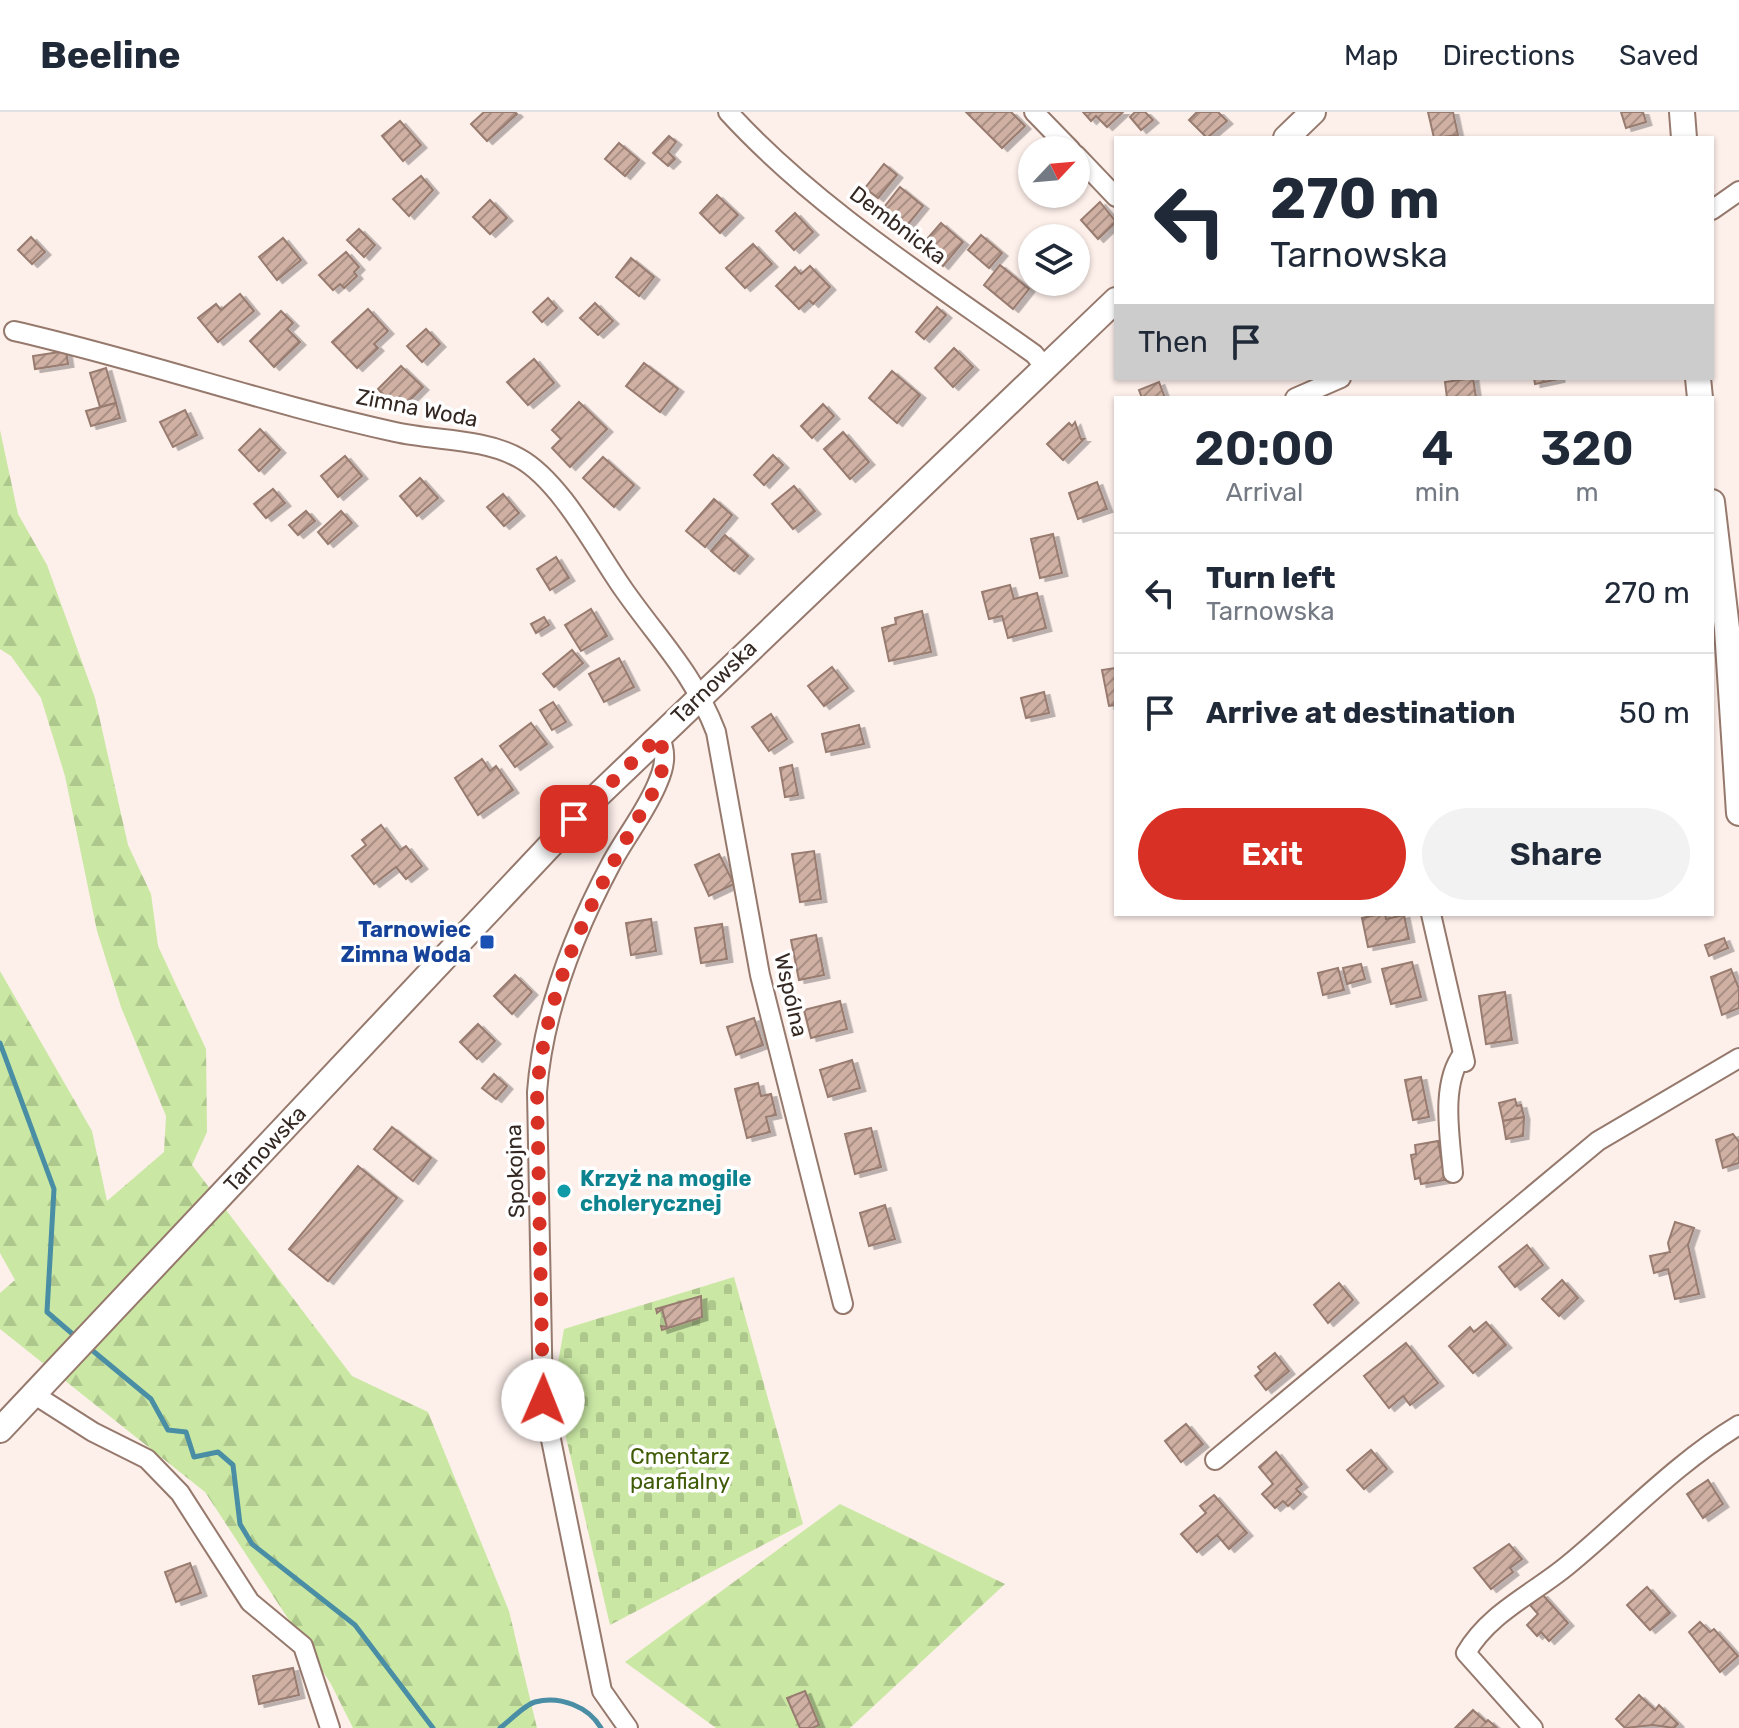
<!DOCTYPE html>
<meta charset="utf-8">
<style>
body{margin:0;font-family:Rubik,sans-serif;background:#f2f2f3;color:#1f2937;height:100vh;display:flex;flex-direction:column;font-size:30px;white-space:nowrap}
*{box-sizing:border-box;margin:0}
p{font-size:26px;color:#747a83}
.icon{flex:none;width:44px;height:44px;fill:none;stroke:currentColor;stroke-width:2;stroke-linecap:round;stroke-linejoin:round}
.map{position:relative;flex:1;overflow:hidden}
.details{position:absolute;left:1114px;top:284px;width:600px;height:520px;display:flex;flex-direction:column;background:#fff;border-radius:0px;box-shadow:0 2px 6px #0004}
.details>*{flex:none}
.guide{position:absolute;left:1114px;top:24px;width:600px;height:244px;border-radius:0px;box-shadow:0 2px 6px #0004;background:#fff;color:#1f2937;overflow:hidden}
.needle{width:52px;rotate:64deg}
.buttons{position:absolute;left:1018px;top:24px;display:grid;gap:16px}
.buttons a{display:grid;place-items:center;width:72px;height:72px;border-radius:50%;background:#fff;box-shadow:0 2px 6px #0004;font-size:40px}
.pin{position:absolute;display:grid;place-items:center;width:68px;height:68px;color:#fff;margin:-34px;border-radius:16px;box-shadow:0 4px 12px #0006}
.me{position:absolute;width:88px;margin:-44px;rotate:1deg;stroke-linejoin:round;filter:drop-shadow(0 0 6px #0008)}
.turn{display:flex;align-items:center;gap:28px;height:168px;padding:0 24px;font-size:36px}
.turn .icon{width:104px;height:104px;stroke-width:2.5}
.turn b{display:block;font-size:56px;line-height:68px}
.then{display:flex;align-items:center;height:76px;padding:0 24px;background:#0003;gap:16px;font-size:30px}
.eta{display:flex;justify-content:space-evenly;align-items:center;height:136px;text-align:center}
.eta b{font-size:48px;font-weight:600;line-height:56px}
.action{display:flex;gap:16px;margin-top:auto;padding:16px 24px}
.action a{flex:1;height:92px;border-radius:48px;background:#d93025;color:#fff;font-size:32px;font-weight:600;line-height:92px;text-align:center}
.action a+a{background:#f2f2f3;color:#1f2937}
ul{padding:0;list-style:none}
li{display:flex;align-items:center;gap:24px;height:120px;padding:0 24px;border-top:2px solid #e0e1e3}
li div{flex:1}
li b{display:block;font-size:30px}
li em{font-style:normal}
header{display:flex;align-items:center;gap:48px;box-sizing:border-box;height:112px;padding:0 40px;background:#fff;border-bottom:2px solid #e0e1e3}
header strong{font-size:38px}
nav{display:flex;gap:44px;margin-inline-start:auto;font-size:28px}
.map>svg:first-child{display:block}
.forest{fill:url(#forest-firs)}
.cemetery{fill:url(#cemetery-stones)}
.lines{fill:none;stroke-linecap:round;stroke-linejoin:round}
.stream{stroke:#498ea4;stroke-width:5}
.building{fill:url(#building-hatch);stroke:#987b70;stroke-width:2;filter:url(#shadow)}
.street-casing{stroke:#96796d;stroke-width:22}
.secondary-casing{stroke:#96796d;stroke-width:28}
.street{stroke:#fff;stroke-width:18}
.secondary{stroke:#fff;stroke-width:24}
.route{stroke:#d93025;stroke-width:14;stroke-dasharray:0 25.2}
.transit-dot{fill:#1a4fb4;stroke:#fff;stroke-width:3}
.culture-dot{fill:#0f9aa8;stroke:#fff;stroke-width:3}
.labels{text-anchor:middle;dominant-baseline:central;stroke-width:7;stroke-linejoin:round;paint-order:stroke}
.street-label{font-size:22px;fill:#342823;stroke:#fff}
.transit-label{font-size:22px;font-weight:bold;fill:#164399;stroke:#fff;text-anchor:end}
.culture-label{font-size:22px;font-weight:bold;fill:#0d838f;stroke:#fff;text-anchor:start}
.park-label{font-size:22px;fill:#3f5b06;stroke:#fff}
</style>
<header>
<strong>Beeline</strong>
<nav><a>Map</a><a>Directions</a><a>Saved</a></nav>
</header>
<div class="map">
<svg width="1739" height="1616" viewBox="0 0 1739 1616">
<defs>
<pattern id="forest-firs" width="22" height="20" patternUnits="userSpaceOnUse" patternTransform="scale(2)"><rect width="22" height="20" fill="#cae8a4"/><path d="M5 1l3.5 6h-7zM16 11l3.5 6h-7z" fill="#aec78d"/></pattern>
<pattern id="cemetery-stones" width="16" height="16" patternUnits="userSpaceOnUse" patternTransform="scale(2)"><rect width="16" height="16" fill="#cae8a4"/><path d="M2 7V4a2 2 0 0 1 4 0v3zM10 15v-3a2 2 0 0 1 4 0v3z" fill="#aec78d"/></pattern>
<pattern id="building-hatch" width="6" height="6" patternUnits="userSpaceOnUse" patternTransform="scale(2)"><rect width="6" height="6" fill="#cfb0a3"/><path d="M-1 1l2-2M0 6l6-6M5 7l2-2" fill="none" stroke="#a98f84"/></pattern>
<filter id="shadow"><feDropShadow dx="5.5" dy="3" stdDeviation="0" flood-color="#0004"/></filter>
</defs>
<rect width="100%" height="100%" fill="#fdefea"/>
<g class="forest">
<path d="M 0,318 L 18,402 L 47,453 L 95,586 L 128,733 L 151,782 L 158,834 L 206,937 L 207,1020 L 192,1053 L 352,1264 L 428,1300 L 509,1499 L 537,1616 L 353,1616 L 331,1572 L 205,1380 L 0,1217 L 0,1181 L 15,1168 L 0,1141 L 0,859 L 92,1019 L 107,1089 L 164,1040 L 166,1004 L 121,895 L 97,819 L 65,664 L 41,586 L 11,544 L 0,537 Z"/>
<path d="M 840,1392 L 1005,1472 L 850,1616 L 716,1616 L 625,1550 Z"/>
</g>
<path class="cemetery" d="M 734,1165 L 803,1412 L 610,1513 L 554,1274 L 564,1217 Z"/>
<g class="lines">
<g class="stream">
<path d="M 0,931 L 54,1077 L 47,1200 L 76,1225"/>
<path d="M 87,1234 L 151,1287 L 168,1318 L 186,1320 L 194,1345 L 218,1340 L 233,1353 L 240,1412 L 252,1432 L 355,1513 L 433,1616"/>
<path d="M 500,1616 C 510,1609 524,1593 535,1590 C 560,1583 589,1595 601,1616"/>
</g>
</g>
<g class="building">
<path d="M 484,0 L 515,0 L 517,2 L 487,29 L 471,12 Z"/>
<path d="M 966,0 L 1011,0 L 1025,14 L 1002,36 Z"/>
<path d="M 1083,0 L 1123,0 L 1107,15 L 1096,4 L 1091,9 Z"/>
<path d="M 1135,0 L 1145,0 L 1153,8 L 1141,18 L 1130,5 Z"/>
<path d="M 1197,0 L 1218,0 L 1227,9 L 1207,26 L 1189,8 Z"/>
<path d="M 1428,0 L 1453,0 L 1458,23 L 1434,26 Z"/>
<path d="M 1621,0 L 1643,0 L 1646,10 L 1626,16 Z"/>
<path d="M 400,9 L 421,33 L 403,49 L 382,24 Z"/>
<path d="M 669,24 L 676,30 L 668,40 L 675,47 L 668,54 L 653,41 Z"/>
<path d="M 619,31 L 639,48 L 625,64 L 605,47 Z"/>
<path d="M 884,52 L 897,63 L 878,86 L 865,76 Z"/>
<path d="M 421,64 L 433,78 L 409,104 L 393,87 Z"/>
<path d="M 900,75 L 923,94 L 904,117 L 881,99 Z"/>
<path d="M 717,83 L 738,103 L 720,121 L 700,101 Z"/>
<path d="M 490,88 L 507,106 L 490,122 L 473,105 Z"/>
<path d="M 1100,90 L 1116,110 L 1098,127 L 1081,108 Z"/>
<path d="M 795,101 L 813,120 L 794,138 L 776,119 Z"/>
<path d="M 941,111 L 963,130 L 943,154 L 921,134 Z"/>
<path d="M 359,117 L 375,133 L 364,145 L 347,128 Z"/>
<path d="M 981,123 L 1002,141 L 989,156 L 968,138 Z"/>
<path d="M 31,125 L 45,140 L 32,152 L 18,138 Z"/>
<path d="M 283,126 L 301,148 L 277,168 L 259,145 Z"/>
<path d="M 753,132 L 772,152 L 745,176 L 726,156 Z"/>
<path d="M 346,140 L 359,155 L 354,160 L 357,164 L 344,176 L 340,172 L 333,178 L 319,163 Z"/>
<path d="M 631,146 L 654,165 L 639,184 L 616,165 Z"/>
<path d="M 1000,153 L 1029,177 L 1013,197 L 984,173 Z"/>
<path d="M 810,154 L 830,175 L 813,192 L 809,188 L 799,197 L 776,174 L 795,155 L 801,162 Z"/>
<path d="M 240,182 L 254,199 L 218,230 L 198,206 L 216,192 L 221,198 Z"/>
<path d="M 548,186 L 557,196 L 542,210 L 533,200 Z"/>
<path d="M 595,191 L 613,209 L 598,223 L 580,206 Z"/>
<path d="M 937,195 L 946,203 L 924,227 L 916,220 Z"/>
<path d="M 368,197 L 388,219 L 374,232 L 378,236 L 357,256 L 332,230 Z"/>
<path d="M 281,199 L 293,211 L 287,217 L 300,230 L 274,255 L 250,229 Z"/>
<path d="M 426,217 L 440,232 L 422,250 L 407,234 Z"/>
<path d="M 954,236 L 973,255 L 953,275 L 935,256 Z"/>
<path d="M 66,239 L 68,252 L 35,257 L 33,244 Z"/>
<path d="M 534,247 L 554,271 L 528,293 L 507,270 Z"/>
<path d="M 644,251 L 678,277 L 660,300 L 626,274 Z"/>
<path d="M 401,254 L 423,275 L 399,299 L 378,277 Z"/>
<path d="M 106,256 L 116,291 L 100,295 L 90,261 Z"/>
<path d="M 892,259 L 920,283 L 897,311 L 869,286 Z"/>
<path d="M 1473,266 L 1476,286 L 1447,286 L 1445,270 Z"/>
<path d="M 1534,266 L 1559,266 L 1559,267 L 1535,272 Z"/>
<path d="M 1159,270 L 1165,286 L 1142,286 L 1139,278 Z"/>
<path d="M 579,290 L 607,317 L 570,355 L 552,336 L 561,327 L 552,318 Z"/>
<path d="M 116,291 L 120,306 L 91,314 L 86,299 Z"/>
<path d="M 823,292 L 834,304 L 812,326 L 801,314 Z"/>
<path d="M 185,298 L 197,323 L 173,335 L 160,310 Z"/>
<path d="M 1075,310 L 1081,327 L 1084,327 L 1063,348 L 1047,332 L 1069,311 L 1072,314 Z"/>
<path d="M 260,317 L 280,338 L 259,359 L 239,338 Z"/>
<path d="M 843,320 L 869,350 L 850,367 L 824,337 Z"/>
<path d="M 773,343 L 783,353 L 764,373 L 754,363 Z"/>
<path d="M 345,344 L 362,364 L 338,385 L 321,364 Z"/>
<path d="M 603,345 L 634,373 L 614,395 L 583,366 Z"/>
<path d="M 420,366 L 438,386 L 417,404 L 400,384 Z"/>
<path d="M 1097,370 L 1107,397 L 1078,407 L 1069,381 Z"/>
<path d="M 794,374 L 815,399 L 793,417 L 772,392 Z"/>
<path d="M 273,377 L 285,391 L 266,406 L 254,392 Z"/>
<path d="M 503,382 L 519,401 L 504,414 L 487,395 Z"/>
<path d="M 714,387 L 732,403 L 705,435 L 686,419 Z"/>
<path d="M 306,399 L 315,409 L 298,423 L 289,413 Z"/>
<path d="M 341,399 L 352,411 L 328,432 L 318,420 Z"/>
<path d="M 1053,422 L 1062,461 L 1040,466 L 1031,427 Z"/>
<path d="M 725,423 L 748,444 L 734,459 L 711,439 Z"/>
<path d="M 556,445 L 569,466 L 550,478 L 537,457 Z"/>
<path d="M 1010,473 L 1014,487 L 1037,481 L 1046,516 L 1008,526 L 1002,504 L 989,507 L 982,480 Z"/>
<path d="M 591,497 L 607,524 L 581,539 L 565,513 Z"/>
<path d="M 922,499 L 931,540 L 889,549 L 882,516 L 896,512 L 895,506 Z"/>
<path d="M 544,505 L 549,513 L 536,521 L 531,512 Z"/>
<path d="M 572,538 L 583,551 L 554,575 L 543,562 Z"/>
<path d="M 619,546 L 634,575 L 604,590 L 589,562 Z"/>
<path d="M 832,555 L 848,576 L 824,594 L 808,574 Z"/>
<path d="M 1116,556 L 1116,593 L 1109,594 L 1102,558 Z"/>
<path d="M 1044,580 L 1049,601 L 1026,606 L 1021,586 Z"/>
<path d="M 553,590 L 566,610 L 552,618 L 540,598 Z"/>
<path d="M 771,602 L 787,627 L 769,639 L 752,615 Z"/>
<path d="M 531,611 L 547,632 L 515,655 L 500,634 Z"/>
<path d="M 859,613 L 864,632 L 826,640 L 822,622 Z"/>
<path d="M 482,647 L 490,659 L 496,654 L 513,678 L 478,703 L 455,666 Z"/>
<path d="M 792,653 L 798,683 L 785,685 L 780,656 Z"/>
<path d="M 381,713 L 400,738 L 406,734 L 422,754 L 406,767 L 396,755 L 374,772 L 352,744 L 366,733 L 362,728 Z"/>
<path d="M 814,739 L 821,787 L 800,790 L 792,742 Z"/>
<path d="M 719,742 L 734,772 L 709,784 L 695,753 Z"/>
<path d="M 1380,802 L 1385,802 L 1386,807 L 1404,803 L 1409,827 L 1368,835 L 1362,806 Z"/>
<path d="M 651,807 L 656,839 L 631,843 L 626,811 Z"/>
<path d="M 722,812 L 727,847 L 701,851 L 695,816 Z"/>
<path d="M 816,823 L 824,863 L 799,868 L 791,828 Z"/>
<path d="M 1724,826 L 1728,836 L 1709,844 L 1705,833 Z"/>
<path d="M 1412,850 L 1421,885 L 1391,892 L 1382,857 Z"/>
<path d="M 1361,852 L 1365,867 L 1347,872 L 1343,856 Z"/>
<path d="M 1338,856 L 1344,878 L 1323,883 L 1318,861 Z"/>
<path d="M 1731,857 L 1739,877 L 1739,896 L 1722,903 L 1711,865 Z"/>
<path d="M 515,863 L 532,880 L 512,902 L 494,884 Z"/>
<path d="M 1505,880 L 1512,928 L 1486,932 L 1479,884 Z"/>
<path d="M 840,889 L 847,917 L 811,926 L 804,898 Z"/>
<path d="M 754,906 L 763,933 L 736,943 L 727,915 Z"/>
<path d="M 478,912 L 495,929 L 477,947 L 460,930 Z"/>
<path d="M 852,948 L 860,976 L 828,985 L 820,958 Z"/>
<path d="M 494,962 L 507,974 L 496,987 L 482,976 Z"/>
<path d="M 1421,965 L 1429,1005 L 1413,1008 L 1405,968 Z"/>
<path d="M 758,971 L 761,984 L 771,982 L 776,1003 L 766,1005 L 770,1020 L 747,1026 L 735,977 Z"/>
<path d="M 1515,987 L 1517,994 L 1521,993 L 1524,1005 L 1503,1009 L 1499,991 Z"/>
<path d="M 1524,1005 L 1523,1024 L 1506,1027 L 1503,1009 Z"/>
<path d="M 392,1015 L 431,1046 L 413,1069 L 374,1037 Z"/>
<path d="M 871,1016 L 881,1055 L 855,1062 L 845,1022 Z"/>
<path d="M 1733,1022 L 1739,1030 L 1739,1051 L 1723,1056 L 1716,1028 Z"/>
<path d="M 1438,1029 L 1445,1068 L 1421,1072 L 1420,1066 L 1415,1067 L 1411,1043 L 1416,1042 L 1415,1033 Z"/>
<path d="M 358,1054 L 397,1086 L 328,1169 L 289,1137 Z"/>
<path d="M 885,1093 L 895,1127 L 869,1134 L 860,1101 Z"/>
<path d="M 1675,1110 L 1694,1116 L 1688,1133 L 1699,1182 L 1675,1187 L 1668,1157 L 1654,1161 L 1650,1144 L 1670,1140 L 1668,1131 Z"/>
<path d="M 1527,1133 L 1543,1153 L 1515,1175 L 1499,1155 Z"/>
<path d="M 1562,1168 L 1578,1186 L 1559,1204 L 1542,1187 Z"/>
<path d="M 1339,1171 L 1353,1188 L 1328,1211 L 1314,1193 Z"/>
<path d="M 701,1184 L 702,1205 L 662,1218 L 661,1214 L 667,1215 L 662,1197 L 657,1201 L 656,1197 Z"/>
<path d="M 1486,1210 L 1506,1233 L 1473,1261 L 1449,1234 L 1470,1215 L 1474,1220 Z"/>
<path d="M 1406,1231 L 1438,1271 L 1410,1293 L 1403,1284 L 1389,1296 L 1364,1264 Z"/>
<path d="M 1275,1241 L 1289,1259 L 1266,1278 L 1255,1264 L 1261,1259 L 1258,1255 Z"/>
<path d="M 1186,1312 L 1203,1332 L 1181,1350 L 1165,1329 Z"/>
<path d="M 1371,1338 L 1387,1357 L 1364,1377 L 1347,1358 Z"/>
<path d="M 1276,1340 L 1302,1372 L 1296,1377 L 1301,1382 L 1288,1394 L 1283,1389 L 1275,1396 L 1262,1382 L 1273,1372 L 1259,1355 Z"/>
<path d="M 1708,1368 L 1723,1392 L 1703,1406 L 1687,1382 Z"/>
<path d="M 1214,1383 L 1247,1421 L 1229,1437 L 1217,1423 L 1197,1440 L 1181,1422 L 1206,1401 L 1200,1394 Z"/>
<path d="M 1509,1432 L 1522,1447 L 1510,1456 L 1513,1460 L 1491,1477 L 1474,1456 Z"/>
<path d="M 190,1451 L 201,1481 L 176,1490 L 165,1460 Z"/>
<path d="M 1647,1475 L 1670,1501 L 1650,1518 L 1627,1493 Z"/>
<path d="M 1542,1482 L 1568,1511 L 1549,1529 L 1541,1520 L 1537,1524 L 1527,1513 L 1538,1502 L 1530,1493 Z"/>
<path d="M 1700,1510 L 1710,1520 L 1714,1517 L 1738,1544 L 1720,1560 L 1689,1520 Z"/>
<path d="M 293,1556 L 299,1583 L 259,1592 L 253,1564 Z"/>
<path d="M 805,1579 L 819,1613 L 812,1616 L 800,1616 L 787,1586 Z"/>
<path d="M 1639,1583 L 1655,1598 L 1659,1593 L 1678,1612 L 1674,1616 L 1653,1613 L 1625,1616 L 1616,1607 Z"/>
<path d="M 1473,1598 L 1486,1610 L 1488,1608 L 1497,1616 L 1455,1616 Z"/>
</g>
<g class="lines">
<g class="street-casing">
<g id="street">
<path d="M 728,0 C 815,95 929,167 1034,242 L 1045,255"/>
<path d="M 1034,0 L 1071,38"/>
<path d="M 1076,43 L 1116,85"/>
<path d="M 1712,98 L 1739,79"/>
<path d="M 14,219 C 142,248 267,292 395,320 C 435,329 483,326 519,346 C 561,369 597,440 624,478 C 659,528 694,562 716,620 L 760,863 L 843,1192"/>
<path d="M 1295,286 L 1341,266"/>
<path d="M 1431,802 L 1465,950"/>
<path d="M 1453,1061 C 1450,1025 1440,972 1463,942"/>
<path d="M 35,1283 L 93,1320 L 147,1347 L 180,1381 L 250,1490 L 303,1534 L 330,1616"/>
<path d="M 1215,1348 L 1598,1029 L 1739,946"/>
<path d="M 628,1616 L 602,1579 L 543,1288 L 537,980 C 543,899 574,821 612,750 C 626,724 647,698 658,670 C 665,654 667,640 659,624"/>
<path d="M 1533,1616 L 1466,1541 C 1489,1501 1533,1482 1568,1453 C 1624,1407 1676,1351 1739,1313"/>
</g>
</g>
<g class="secondary-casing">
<g id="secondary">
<path d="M 1682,0 L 1684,26"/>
<path d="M 1286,26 L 1313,0"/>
<path d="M 1698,266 L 1700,286"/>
<path d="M 1712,390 L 1727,517 L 1739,701"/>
<path d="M 0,1318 L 592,689 L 1116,188"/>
</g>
</g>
<use href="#street" class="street"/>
<use href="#secondary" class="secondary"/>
</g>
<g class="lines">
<path class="route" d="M 543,1288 L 537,980 C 546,866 601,769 658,672 L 665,647 L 659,624 L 574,707"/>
</g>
<rect class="transit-dot" x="479" y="822" width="16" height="16" rx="4"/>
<circle class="culture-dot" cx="564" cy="1079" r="8"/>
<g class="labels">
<g class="street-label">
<text transform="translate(898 113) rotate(37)">Dembnicka</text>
<text transform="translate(417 296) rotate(11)">Zimna Woda</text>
<text transform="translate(714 570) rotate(-44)">Tarnowska</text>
<text transform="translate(791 883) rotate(77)">Wspólna</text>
<text transform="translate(265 1037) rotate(-47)">Tarnowska</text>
<text transform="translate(515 1059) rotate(-92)">Spokojna</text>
</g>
<g class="transit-label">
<text x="471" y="817">Tarnowiec<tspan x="471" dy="25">Zimna Woda</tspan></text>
</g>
<g class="culture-label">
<text x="580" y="1066">Krzyż na mogile<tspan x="580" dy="25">cholerycznej</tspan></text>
</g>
<g class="park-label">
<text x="680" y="1344">Cmentarz<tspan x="680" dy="25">parafialny</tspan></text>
</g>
</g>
</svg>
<div class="buttons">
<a><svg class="needle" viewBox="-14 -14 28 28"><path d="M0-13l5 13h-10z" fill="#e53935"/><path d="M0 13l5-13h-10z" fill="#747a83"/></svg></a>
<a><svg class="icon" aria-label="layers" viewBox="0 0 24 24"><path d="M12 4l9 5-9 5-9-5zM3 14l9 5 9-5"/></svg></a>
</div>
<div class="pin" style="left:574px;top:707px;background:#d93025"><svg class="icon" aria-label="arrive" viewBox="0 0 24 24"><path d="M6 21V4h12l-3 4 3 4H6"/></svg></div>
<svg class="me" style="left:543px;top:1288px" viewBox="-20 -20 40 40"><circle r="19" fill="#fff"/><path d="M0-13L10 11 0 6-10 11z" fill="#d93025"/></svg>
<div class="guide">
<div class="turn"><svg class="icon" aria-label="left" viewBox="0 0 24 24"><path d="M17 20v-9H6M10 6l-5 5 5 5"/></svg><div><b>270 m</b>Tarnowska</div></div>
<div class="then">Then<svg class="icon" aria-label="arrive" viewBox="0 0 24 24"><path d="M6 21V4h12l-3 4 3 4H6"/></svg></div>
</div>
<section class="details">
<div class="eta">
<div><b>20:00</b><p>Arrival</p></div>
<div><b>4</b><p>min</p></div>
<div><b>320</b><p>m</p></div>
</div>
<ul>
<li><svg class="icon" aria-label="left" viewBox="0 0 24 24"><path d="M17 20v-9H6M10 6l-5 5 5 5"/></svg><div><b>Turn left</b><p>Tarnowska</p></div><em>270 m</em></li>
<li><svg class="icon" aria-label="arrive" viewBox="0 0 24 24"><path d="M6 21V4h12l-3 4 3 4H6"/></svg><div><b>Arrive at destination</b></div><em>50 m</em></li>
</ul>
<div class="action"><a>Exit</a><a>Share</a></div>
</section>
</div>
